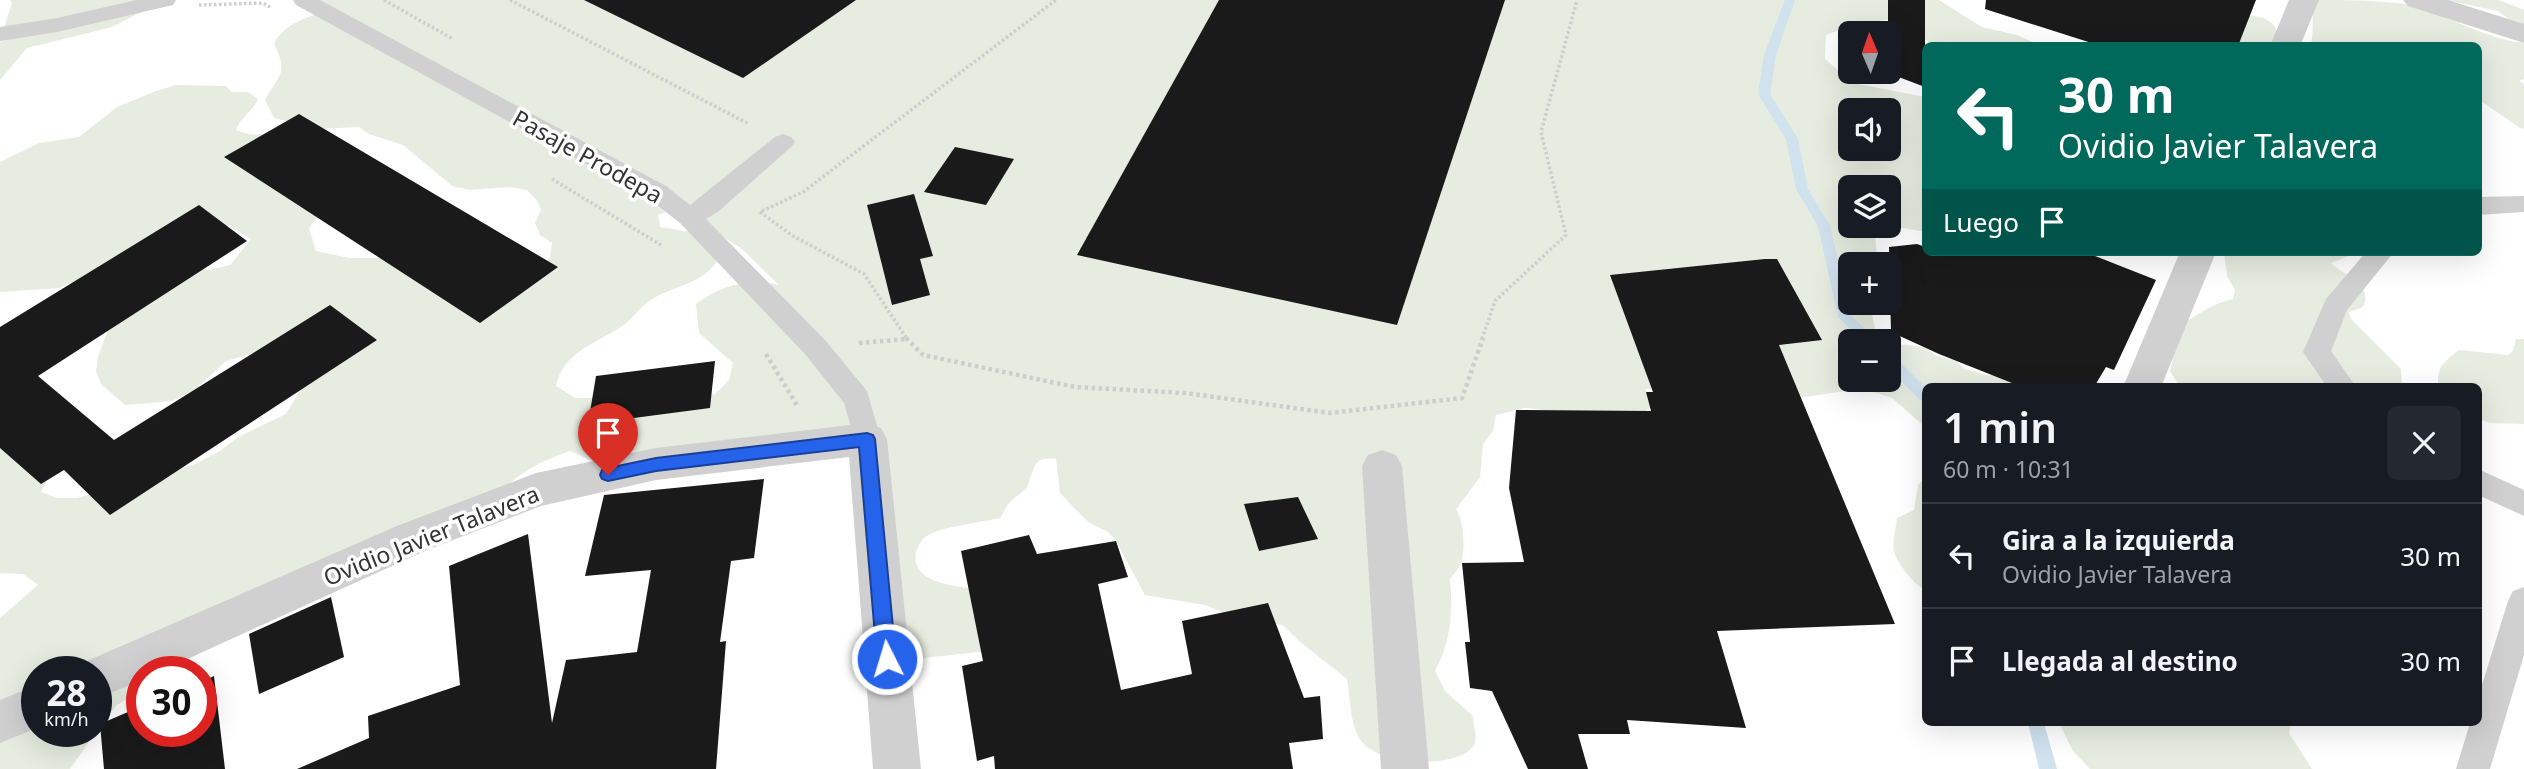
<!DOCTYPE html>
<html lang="es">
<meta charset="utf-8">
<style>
body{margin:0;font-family:"Noto Sans",sans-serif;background:#242831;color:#f1f3f6;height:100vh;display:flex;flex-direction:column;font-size:26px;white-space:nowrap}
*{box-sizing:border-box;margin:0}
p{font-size:23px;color:#9ea1a6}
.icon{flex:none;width:38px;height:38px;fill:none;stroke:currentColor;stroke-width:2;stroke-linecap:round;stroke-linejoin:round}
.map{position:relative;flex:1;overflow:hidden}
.side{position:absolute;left:1922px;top:383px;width:560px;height:343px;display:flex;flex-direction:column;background:#171b24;border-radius:10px;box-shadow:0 7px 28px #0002}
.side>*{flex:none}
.hud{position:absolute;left:1922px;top:42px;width:560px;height:214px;border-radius:10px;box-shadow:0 7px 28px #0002;background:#00695c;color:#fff;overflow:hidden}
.needle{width:46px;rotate:358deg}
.tools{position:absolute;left:1838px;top:21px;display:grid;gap:14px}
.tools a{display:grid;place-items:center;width:63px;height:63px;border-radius:10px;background:#171b24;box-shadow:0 7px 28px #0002;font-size:35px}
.speed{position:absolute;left:21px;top:656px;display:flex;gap:14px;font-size:35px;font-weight:700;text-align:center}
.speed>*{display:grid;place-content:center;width:91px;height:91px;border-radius:50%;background:#171b24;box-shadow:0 7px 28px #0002;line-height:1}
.speed small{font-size:18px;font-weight:400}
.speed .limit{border:10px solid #d22;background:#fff;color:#111}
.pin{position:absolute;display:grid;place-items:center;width:60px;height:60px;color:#fff;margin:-72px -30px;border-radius:50% 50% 50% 0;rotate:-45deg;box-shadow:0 0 7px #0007}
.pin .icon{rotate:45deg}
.me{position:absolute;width:77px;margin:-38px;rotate:355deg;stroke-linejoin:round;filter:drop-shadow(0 0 5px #0008)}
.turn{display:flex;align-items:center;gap:24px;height:147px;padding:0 21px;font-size:32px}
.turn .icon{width:91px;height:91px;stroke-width:2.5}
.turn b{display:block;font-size:49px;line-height:60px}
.then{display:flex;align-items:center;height:66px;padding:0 21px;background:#0003;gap:14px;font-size:26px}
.round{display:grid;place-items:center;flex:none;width:74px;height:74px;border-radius:10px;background:#242831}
.head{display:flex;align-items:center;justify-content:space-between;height:119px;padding:0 21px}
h1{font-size:42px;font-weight:600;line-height:52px}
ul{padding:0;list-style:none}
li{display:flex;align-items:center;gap:21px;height:105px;padding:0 21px;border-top:2px solid #363941}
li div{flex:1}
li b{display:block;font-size:26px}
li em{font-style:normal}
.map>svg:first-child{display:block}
.green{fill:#e6ecdf;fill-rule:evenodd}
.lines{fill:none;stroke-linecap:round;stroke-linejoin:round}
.stream{fill:#cfe2ee;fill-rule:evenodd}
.building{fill:#1a1a1a}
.path-far1{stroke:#cdcdcd;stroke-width:3.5;stroke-dasharray:2.5 2.5;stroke-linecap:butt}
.path{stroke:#cdcdcd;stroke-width:4.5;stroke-dasharray:3.5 3.5;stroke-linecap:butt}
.service{fill:#d0d0d0;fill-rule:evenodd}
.minor{fill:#d0d0d0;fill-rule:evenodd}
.route{fill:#2563eb;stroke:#184099;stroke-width:2}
.labels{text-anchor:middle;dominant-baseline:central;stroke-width:7;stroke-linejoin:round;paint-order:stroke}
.street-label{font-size:23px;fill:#333;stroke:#fff}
</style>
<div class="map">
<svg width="2524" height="769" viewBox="0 0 2524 769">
<rect width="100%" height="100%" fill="#fff"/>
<g class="green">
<path d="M 10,0 L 165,0 L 112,27 L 27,48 L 0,80 L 0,96 L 0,42 L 41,28 L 4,28 L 12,3 Z"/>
<path d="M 315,0 L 1939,0 L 1982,27 L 2017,35 L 2040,45 L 1933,45 L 1896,18 L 1850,26 L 1826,35 L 1825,59 L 1853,83 L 1925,97 L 1925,154 L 1923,157 L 1925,158 L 1925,232 L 1888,225 L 1888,187 L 1850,187 L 1850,226 L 1874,226 L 1877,255 L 1862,259 L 1863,264 L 1850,264 L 1850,303 L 1870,303 L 1877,341 L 1850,341 L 1850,380 L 1888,380 L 1888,343 L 1924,347 L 1935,355 L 1956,361 L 1965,369 L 1987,375 L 2070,375 L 2098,382 L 2105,387 L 1925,387 L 1925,427 L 1892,398 L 1873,392 L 1852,390 L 1779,401 L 1673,387 L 1646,389 L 1650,408 L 1634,420 L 1525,408 L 1496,415 L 1493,431 L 1483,444 L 1480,477 L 1456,509 C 1464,520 1466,553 1460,565 C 1458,570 1453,575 1450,579 C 1453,612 1451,641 1435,671 L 1445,691 L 1473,716 C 1473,724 1477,735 1475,743 C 1464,769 1378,769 1359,738 C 1350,722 1350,697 1347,679 L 1299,641 L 1283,625 L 1234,617 L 1205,605 L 1145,595 L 1116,541 L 1108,532 L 1088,522 L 1060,493 L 1056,459 C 1031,456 1035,470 1027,487 C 1023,493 1014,497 1009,503 C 1006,507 1003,513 1000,518 C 978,523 953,525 932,533 C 923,537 918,544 916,553 C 908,590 983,589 1005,590 L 1003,656 L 977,652 L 915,659 L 898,648 L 895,588 L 901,574 L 876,545 L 873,454 L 601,465 L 570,451 C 541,461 517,473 497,496 L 195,649 L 169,672 L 142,672 L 142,690 L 117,705 L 96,730 L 96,672 L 37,672 L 37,732 L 96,732 L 70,769 L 0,769 L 0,618 L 38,585 L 23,574 L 0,573 L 0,449 L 20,449 L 49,476 L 41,492 L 57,498 L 77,498 L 195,464 L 220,451 L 238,437 L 286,414 L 306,380 L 271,348 L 226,361 L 196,389 L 172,401 L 125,405 L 101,384 L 96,371 L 98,357 L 117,305 L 176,266 L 210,270 L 230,265 L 251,239 L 228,225 L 207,226 L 59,288 L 0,292 L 0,162 L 39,143 L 79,137 L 117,107 L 156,91 L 176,85 L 226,86 L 232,92 L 248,92 L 258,99 C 252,112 241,117 236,130 L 248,134 L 265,135 L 327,203 L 309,228 L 316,251 L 349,258 L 387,258 L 541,270 L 550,257 L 552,243 L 540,235 L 535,223 L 541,210 L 537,200 L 527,190 L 511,187 L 470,190 L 452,186 L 403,145 L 369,134 L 359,127 L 316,129 L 274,118 L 265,100 C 279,74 289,74 274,44 C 283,23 310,17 330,9 ZM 1850,110 L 1888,110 L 1888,149 L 1850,149 ZM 676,208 L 741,248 L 779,285 C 749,278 722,285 696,304 L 699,333 L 733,363 L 729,380 L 715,394 L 695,397 L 575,398 L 556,386 C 563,352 595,344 621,327 C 633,319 641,305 654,298 C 679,284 706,283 720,256 L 709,235 L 660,227 L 658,215 Z"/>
<path d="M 2313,0 C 2343,0 2376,0 2405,4 C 2446,13 2483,39 2524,43 L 2524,79 L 2519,81 L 2524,84 L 2524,129 L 2520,128 L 2478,99 L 2478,46 L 2311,45 C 2314,30 2312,16 2313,0 Z"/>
<path d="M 2445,0 L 2499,0 L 2524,10 L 2524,30 L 2498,11 Z"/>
<path d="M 2244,15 C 2268,16 2278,22 2279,45 L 2230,45 Z"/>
<path d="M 2224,252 L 2359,252 L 2331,263 C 2343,275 2374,284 2363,307 L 2349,312 L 2351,319 L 2401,369 L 2402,387 L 2180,387 L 2170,371 L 2180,325 C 2198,315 2213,303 2233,299 L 2235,290 L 2227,276 Z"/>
<path d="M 2516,339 L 2524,339 L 2524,424 L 2490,423 L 2478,419 L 2478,387 L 2439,387 C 2435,368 2445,361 2459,350 L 2508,355 L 2513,351 Z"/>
<path d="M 1925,478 L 1925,590 C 1914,584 1897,564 1894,551 C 1892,542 1896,528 1897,518 L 1914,510 L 1918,485 Z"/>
<path d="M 2059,723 L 2291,723 L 2289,733 L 2312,769 L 2090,769 L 2073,751 Z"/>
</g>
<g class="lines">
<g class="stream">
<path d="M 1785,0 L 1795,0 L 1776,55 L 1770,94 L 1798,139 L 1808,189 L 1830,226 L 1851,315 L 1877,341 L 1862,341 L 1838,317 L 1818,226 L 1796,189 L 1786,139 L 1758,94 L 1764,55 Z"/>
<path d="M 1888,354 L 1893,355 L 1925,387 L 1925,401 L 1920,400 L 1888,368 Z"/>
<path d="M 2028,723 L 2044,723 L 2057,769 L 2039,769 Z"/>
</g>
</g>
<g class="building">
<path d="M 584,0 L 856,0 L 743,78 Z"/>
<path d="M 1219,0 L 1505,0 L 1397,325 L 1077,255 Z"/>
<path d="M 1888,0 L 1925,0 L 1925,87 L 1888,73 Z"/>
<path d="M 1986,0 L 2256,0 L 2238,46 L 2101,46 L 1985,9 Z"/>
<path d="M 299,114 L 409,179 L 558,267 L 480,323 L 224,157 Z"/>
<path d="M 955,147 L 1014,159 L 986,205 L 924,192 Z"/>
<path d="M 914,194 L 933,256 L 920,259 L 930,295 L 892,305 L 867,205 Z"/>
<path d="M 199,205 L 247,241 L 38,376 L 114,440 L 330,305 L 377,340 L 110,515 L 64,470 L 41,484 L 0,448 L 0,327 Z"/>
<path d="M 1917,244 L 1925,247 L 1925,252 L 2085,252 L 2156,280 L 2114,370 L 2106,367 L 2094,387 L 2022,387 L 1939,354 L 1891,332 L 1889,247 Z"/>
<path d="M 1765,259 L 1777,259 L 1822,340 L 1779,345 L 1895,624 L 1717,631 L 1746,728 L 1627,720 L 1630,734 L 1578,734 L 1588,769 L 1528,769 L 1492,691 L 1470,688 L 1465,642 L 1470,642 L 1462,563 L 1524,562 L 1509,488 L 1516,410 L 1651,411 L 1646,392 L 1653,392 L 1610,275 Z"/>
<path d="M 715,361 L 710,408 L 588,424 L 596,376 Z"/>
<path d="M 764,479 L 754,558 L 731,561 L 720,642 L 726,641 L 716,769 L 297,769 L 369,738 L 368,716 L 460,685 L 449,566 L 528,534 L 552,723 L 566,660 L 637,652 L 651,570 L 585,576 L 604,495 Z"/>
<path d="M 1298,497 L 1318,539 L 1259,551 L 1244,504 Z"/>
<path d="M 1029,535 L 1037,554 L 1116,541 L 1128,577 L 1098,584 L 1121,690 L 1192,674 L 1182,621 L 1268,603 L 1304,698 L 1320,696 L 1323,739 L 1289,743 L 1293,769 L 995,769 L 994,756 L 977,761 L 962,666 L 983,661 L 961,551 Z"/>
<path d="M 331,597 L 344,657 L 259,694 L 249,634 Z"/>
<path d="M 214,676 L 225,769 L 104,769 L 100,724 L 142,706 L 142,732 L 201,732 L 201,682 Z"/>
</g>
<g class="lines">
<g class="path-far1">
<path d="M 384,0 L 453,39"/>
<path d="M 510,0 L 749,124"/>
<path d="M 199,5 L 263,3 L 270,7"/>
<path d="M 552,179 L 661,245"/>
<path d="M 762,211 L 803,192 L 1056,0"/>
<path d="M 760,212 L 793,236 L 864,274 L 907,339"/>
<path d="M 901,339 L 907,339"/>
<path d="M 1482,339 L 1495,301 L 1566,235 L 1541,132 L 1577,0"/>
</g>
<g class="path">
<path d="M 906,338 L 923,355 L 1075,387 L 1185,393 L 1330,413 L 1462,398 L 1483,338"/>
<path d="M 859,343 L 907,339"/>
<path d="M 766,354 L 798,407"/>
</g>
<g class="service">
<path d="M 137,0 L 176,0 L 173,5 L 57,32 L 0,41 L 0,27 L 57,18 Z"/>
<path d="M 293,0 L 320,0 L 666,186 L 690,205 L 775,137 L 783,134 L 791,137 L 795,142 L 791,147 L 719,211 L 706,219 L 825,340 L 867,391 L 881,439 L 877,447 L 867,450 L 857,447 L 844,403 L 805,354 L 680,223 L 648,198 L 296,5 Z"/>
<path d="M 2524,196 L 2524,212 L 2478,215 L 2478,197 Z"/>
<path d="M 2366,252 L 2394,252 L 2347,310 L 2331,351 L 2356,387 L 2327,387 L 2303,352 L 2326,299 Z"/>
<path d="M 2478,469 L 2524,490 L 2524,516 L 2478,495 Z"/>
<path d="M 2524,587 L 2524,655 L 2490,769 L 2456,769 L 2470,723 L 2478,723 L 2478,698 L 2508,601 L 2513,591 Z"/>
</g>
<g class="minor">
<path d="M 2289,0 L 2319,0 L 2300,46 L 2270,46 Z"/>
<path d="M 2403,0 L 2448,0 L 2524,24 L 2524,43 L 2408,6 Z"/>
<path d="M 2180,252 L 2216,252 L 2161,387 L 2123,387 Z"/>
<path d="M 867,423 L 881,428 L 887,439 L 921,769 L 873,769 L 849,457 L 656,480 L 541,506 L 427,550 L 159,672 L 142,672 L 142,680 L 96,699 L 96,672 L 76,672 L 80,664 L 397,526 L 536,473 L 656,448 Z"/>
<path d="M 1382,450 L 1396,455 L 1402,466 L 1429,769 L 1381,769 L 1362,466 L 1368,455 Z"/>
<path d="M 37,685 L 37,728 L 0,743 L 0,700 Z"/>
</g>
</g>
<path class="route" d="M 867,433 L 873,435 L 875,439 L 896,659 L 893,665 L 887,667 L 880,665 L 877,659 L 859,447 L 656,471 L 608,481 L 602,479 L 600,475 L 602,470 L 608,468 L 656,458 Z"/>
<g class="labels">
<g class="street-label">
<text transform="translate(588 156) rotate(29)">Pasaje Prodepa</text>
<text transform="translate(431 535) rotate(-22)">Ovidio Javier Talavera</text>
</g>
</g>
</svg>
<div class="tools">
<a><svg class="needle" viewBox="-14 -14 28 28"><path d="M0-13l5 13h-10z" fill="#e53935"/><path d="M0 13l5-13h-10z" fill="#9ea1a6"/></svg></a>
<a><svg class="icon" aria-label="sound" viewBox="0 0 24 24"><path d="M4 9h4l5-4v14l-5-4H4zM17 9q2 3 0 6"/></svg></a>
<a><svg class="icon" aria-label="layers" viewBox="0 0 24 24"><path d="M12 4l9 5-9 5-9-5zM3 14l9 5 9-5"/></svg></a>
<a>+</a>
<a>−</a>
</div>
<div class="speed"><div>28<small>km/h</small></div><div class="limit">30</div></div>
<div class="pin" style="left:608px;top:475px;background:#d93025"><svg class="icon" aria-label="arrive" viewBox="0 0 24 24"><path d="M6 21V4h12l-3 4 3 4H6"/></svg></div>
<svg class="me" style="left:887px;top:659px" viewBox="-20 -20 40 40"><circle r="17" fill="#2563eb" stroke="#fff" stroke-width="3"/><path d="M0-11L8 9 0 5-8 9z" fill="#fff"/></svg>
<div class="hud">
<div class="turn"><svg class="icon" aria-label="left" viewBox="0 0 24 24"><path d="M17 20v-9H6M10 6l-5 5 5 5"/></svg><div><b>30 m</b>Ovidio Javier Talavera</div></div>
<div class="then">Luego<svg class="icon" aria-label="arrive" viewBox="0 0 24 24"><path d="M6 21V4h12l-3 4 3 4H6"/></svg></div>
</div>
<section class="side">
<div class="head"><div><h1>1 min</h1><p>60 m · 10:31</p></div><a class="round"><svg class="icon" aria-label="close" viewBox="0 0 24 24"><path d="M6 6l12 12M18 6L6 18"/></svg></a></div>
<ul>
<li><svg class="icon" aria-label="left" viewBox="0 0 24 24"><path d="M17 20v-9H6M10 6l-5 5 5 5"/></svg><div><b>Gira a la izquierda</b><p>Ovidio Javier Talavera</p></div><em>30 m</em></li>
<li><svg class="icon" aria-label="arrive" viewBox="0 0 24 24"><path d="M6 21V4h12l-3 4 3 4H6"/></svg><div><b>Llegada al destino</b></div><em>30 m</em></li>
</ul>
</section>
</div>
